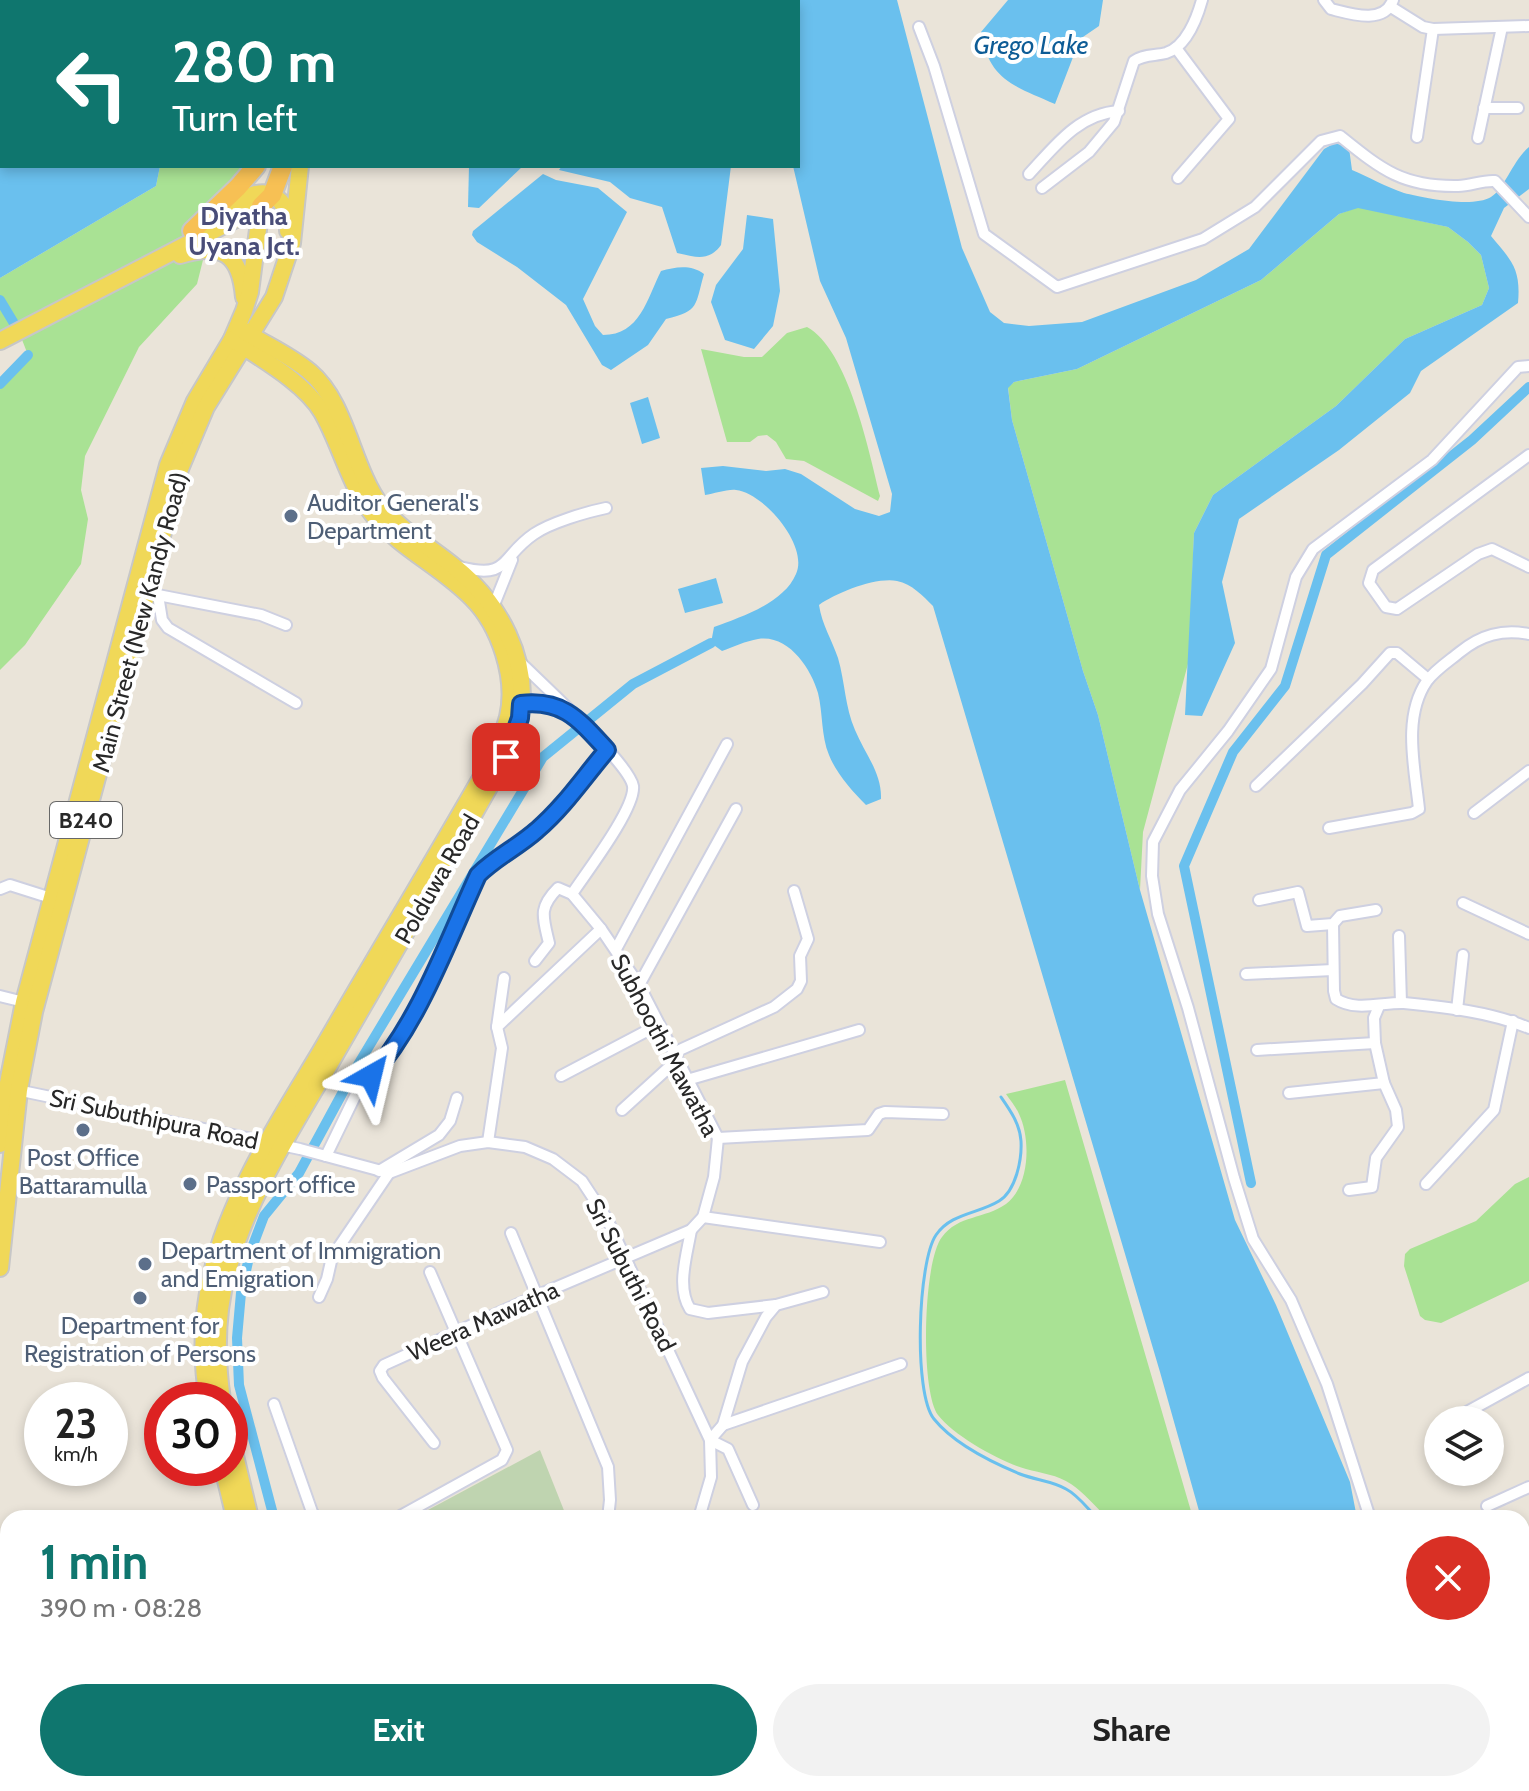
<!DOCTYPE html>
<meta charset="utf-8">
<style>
body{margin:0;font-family:Cabin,sans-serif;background:#f2f2f2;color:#222;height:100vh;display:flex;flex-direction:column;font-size:30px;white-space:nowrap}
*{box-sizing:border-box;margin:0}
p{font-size:26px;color:#767676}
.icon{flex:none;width:44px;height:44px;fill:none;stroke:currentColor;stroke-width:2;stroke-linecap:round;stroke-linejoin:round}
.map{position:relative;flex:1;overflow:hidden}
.drawer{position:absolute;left:0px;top:1510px;width:1530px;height:282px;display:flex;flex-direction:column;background:#fff;border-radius:24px 24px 0 0;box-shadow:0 4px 12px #0003}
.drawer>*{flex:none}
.top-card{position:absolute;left:0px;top:0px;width:800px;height:168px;box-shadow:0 4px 12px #0003;background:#0f766e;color:#fff;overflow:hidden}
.tools{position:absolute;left:1424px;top:1406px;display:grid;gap:16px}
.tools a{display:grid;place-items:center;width:80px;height:80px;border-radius:50%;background:#fff;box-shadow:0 4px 12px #0003;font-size:40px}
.speed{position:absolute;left:24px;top:1382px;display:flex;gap:16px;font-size:40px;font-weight:700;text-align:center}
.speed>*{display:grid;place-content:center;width:104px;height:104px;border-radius:50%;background:#fff;box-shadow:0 4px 12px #0003;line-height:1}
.speed small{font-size:20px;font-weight:400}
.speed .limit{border:12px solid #d22;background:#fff;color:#111}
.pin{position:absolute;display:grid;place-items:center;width:68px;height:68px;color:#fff;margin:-34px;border-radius:16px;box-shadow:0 4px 12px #0006}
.me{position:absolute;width:88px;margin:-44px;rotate:37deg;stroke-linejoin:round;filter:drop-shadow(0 0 6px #0008)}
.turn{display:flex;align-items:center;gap:28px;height:168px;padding:0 40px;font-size:36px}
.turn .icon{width:104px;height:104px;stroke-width:2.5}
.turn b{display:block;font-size:56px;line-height:68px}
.round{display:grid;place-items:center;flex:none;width:84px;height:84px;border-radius:42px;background:#f2f2f2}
.head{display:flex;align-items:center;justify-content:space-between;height:136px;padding:0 40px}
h1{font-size:48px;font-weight:700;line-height:60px;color:#0f766e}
.primary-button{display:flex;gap:16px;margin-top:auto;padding:16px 40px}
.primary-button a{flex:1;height:92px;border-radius:48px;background:#0f766e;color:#fff;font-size:32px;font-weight:700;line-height:92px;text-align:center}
.primary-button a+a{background:#f2f2f2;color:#222}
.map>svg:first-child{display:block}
.green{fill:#a9e294}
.cemetery{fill:#bfd4b0}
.water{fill:#6ac0ee}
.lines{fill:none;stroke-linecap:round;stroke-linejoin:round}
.stream{stroke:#6ac0ee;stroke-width:3}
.canal{stroke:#6ac0ee;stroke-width:10}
.minor-casing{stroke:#ced0e1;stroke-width:14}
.primary-casing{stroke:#c7c7c7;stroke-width:20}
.trunk-casing{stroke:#c7c7c7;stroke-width:22}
.minor{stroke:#fff;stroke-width:10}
.primary{stroke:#f0d858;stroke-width:16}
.trunk{stroke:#f7c054;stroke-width:18}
.route-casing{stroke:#114b97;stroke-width:20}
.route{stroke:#1a73e8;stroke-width:14}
.service-dot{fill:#5c6f8a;stroke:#fff;stroke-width:3}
.labels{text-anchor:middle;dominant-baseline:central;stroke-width:8;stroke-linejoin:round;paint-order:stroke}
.shield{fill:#fff;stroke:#686868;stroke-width:2}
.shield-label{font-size:22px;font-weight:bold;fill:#282828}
.service-label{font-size:24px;fill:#4e5e75;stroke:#fff;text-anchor:start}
.street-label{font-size:24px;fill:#282828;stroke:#fff}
.water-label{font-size:26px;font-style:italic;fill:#0d5c96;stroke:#fff}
.neighbourhood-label{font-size:26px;font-weight:bold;fill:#494d78;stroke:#fff}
</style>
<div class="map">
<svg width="1529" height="1791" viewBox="0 0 1529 1791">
<rect width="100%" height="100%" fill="#eae4d9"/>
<g class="green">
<path d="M 160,166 L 256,166 L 192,231 L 144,264 L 206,248 L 197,284 L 139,347 L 85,456 L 81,490 L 88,519 L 81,564 L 25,645 L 0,670 L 0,384 L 28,355 L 19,332 L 0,341 L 0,278 L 156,186 Z"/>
<path d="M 1358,207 L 1448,227 L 1468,242 L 1481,255 L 1489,288 L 1482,305 L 1405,339 L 1336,406 L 1213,495 L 1194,533 L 1189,660 L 1143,832 L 1140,890 L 1098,715 L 1083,671 L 1012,420 L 1008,387 L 1014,382 L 1077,369 L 1261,280 L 1339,214 Z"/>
<path d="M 807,327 C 848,349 869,451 880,496 L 878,501 L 804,461 L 786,459 L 776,442 L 767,435 L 758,436 L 750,442 L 727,442 L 701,349 L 744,357 L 762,357 L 787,333 Z"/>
<path d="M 1065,1080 L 1193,1518 L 1107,1518 C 1096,1507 1084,1493 1071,1484 C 1058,1475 1041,1473 1026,1469 C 1001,1462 954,1436 938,1415 C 920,1390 923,1261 942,1237 C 958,1215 985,1219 1006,1204 C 1030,1186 1031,1139 1019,1114 C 1016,1107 1010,1100 1006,1094 Z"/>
<path d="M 1529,1177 L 1529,1281 L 1441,1323 L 1425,1320 L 1420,1316 L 1404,1266 L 1405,1254 L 1410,1249 L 1476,1221 L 1515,1184 Z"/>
</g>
<path class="cemetery" d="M 540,1450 L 567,1518 L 413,1518 Z"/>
<g class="water">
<path d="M 0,0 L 229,2 L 2,2 L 2,166 L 160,166 L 156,186 L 0,278 Z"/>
<path d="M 754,0 L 897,0 L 962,248 L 990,312 L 1004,323 L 1029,326 L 1082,322 L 1196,280 L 1249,249 L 1324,149 L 1335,143 L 1349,148 L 1352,170 C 1369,177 1386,187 1404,193 C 1424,198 1473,208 1491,197 C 1505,188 1513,160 1529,147 L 1529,189 L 1504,208 L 1491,236 C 1512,261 1521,269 1518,303 L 1421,371 L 1410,393 L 1339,450 L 1239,519 L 1222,582 L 1235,643 L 1202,716 L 1185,715 L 1194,533 L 1213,495 L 1336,406 L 1405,339 L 1482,305 L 1489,288 L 1481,255 L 1468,242 L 1448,227 L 1358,208 L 1339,214 L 1261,280 L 1077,369 L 1014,382 L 1008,388 L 1012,420 L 1083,671 L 1098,715 L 1140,890 L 1235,1220 L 1276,1305 L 1350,1482 L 1357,1518 L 1201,1518 L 1160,1372 L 933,606 C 923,596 912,584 897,581 C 875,577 836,593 819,605 C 822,625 832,640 838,658 C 845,682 845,707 855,730 C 865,754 882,773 881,799 L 866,805 C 852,791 836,773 829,755 C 821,736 823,713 818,693 C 811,668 788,634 758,639 C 746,641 733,647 722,651 L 711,643 L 714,627 C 741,617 784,603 796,574 C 809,546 764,493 736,490 C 727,489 714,494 705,495 L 701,468 L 723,466 L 766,471 L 785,469 L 801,474 L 855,509 L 879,516 L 890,512 L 892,494 L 846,338 L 820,281 L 793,166 L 798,166 L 798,2 Z"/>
<path d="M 1008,0 L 1103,0 L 1099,26 L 1080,39 L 1055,104 C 1015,86 989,81 981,32 Z"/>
<path d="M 469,166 L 523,166 L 479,208 L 468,207 Z"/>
<path d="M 562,166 L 731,166 L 721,245 C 709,262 695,257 677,253 L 662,207 L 630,198 L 610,182 L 559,170 Z"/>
<path d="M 543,174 L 556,180 L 598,188 L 627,212 L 583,299 L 595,326 L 603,335 C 640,335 647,299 661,271 C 675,267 691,264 704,274 C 695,305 700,311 666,319 L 648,345 L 611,370 L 602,365 L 566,305 L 517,267 L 477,242 L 472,235 L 473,231 Z"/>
<path d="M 747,215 L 773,219 L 780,291 L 773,326 L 754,349 L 725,340 L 711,302 L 716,285 L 743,249 Z"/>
<path d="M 648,397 L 660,438 L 642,444 L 630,403 Z"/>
<path d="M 716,578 L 723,603 L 685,613 L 678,589 Z"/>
<path d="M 1275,1784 L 1387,1784 L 1389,1791 L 1277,1791 Z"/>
</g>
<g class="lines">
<g class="stream">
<path d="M 1001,1097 C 1010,1110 1020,1124 1021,1141 C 1022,1159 1016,1191 999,1201 C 978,1214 951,1213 936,1235 C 918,1261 913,1393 934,1419 C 954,1444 991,1462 1020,1474 C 1035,1480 1053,1481 1066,1489 C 1078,1495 1088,1509 1097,1518"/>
<path d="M 1209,1784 L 1210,1791"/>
</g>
<g class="canal">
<path d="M 0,300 L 18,330"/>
<path d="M 0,384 L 28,355"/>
<path d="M 1251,1183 L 1184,866 L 1233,752 L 1285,686 L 1326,555 L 1472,440 L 1529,387"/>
<path d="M 274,1518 L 239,1385 L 237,1338 L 241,1293 L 250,1253 L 264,1216 L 299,1173 L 356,1068 L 543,757 L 633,684 L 711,643"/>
<path d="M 278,1784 L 281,1791"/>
</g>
<g class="minor-casing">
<g id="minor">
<path d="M 1324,0 L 1331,9 C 1351,14 1384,25 1393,0"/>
<path d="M 1391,7 L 1423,27 L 1433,29 L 1529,26"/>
<path d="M 919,27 L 934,66 L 984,234 L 1057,287 L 1203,239 L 1255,207 L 1321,141 L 1340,136 C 1381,169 1402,187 1458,186 C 1471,186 1482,180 1495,181 L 1529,217"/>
<path d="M 1176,48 L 1229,119 L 1178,178"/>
<path d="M 1484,108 L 1518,108"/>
<path d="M 1417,137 L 1433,29"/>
<path d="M 1478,138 L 1502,27"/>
<path d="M 1029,174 C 1055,146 1078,114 1119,111"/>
<path d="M 1042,188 L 1089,152 L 1114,122 L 1134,61 C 1144,54 1155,56 1166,53 C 1186,47 1197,18 1202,0"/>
<path d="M 1529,455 L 1373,570 L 1369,583 L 1386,607 L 1397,609 L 1478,554 L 1492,549 L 1529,567"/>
<path d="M 460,567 C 510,580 500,557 534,534 C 550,523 586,512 606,508"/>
<path d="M 150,588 L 158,595 L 162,620 L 168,628 L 296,703"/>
<path d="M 158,595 L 261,615 L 286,625"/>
<path d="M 494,605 L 512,560"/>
<path d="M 520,662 C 541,683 629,763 633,786 C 636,808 585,874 572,894"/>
<path d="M 521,704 L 538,702 L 568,712"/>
<path d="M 1256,786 L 1362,684 L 1390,653 L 1397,653 L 1428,679"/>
<path d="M 1474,813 L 1529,771"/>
<path d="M 1329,828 L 1412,813 L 1419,809 C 1415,769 1402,717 1427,681 C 1435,670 1449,661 1460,652 C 1481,635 1502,629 1529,634"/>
<path d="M 0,889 L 10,885 L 51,898"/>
<path d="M 1259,900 L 1298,892 L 1307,926 L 1333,924 L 1340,916 L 1376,910"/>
<path d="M 1463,903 L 1529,934"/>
<path d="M 1333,924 L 1334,991 L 1336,999 C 1356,1012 1383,1002 1404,1003 C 1445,1007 1491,1012 1529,1028"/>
<path d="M 1399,936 L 1401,1003"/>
<path d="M 616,949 L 727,744"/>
<path d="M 1246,974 L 1333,970"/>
<path d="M 639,985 L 736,809"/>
<path d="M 0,996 L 24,1002"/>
<path d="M 1457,1010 L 1463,955"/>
<path d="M 497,1027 L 504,978"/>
<path d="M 1257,1050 L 1375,1043"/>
<path d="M 673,1053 L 774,1007 L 797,989 L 801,981 L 800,956 L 808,939 L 794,891"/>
<path d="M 561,1076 L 658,1025"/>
<path d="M 687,1080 L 859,1030"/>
<path d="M 17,1090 L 300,1149 L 389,1173 L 460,1146 L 488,1142 L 525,1147 L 553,1159 L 582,1181 L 607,1219 L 710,1440 L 711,1477 L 699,1518"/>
<path d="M 1289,1093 L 1384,1083"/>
<path d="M 622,1110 L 677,1060"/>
<path d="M 718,1138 L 868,1130 L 879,1114 L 885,1112 L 943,1114"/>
<path d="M 488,1142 L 502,1048 L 497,1027 L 601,929"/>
<path d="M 326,1156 L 358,1090 L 384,1062 L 411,1020 L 478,875 C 496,857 518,847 537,830 C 564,807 584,777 607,750"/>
<path d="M 379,1171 L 439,1135 L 450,1121 L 457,1098"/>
<path d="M 1426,1184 L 1494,1110 L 1513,1021"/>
<path d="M 1349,1190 L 1372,1187 L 1376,1158 L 1398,1127 L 1396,1110 L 1384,1083 L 1375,1043 L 1374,1018 L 1379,1006"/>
<path d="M 703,1217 L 880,1242"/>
<path d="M 691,1230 C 687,1255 676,1287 690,1309 L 708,1313 L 776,1305"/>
<path d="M 511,1233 L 608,1467 L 610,1500 L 608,1518"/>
<path d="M 319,1297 L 327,1279 L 332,1257 L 389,1173"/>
<path d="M 274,1404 L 312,1512 L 316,1518"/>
<path d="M 1467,1412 L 1529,1378"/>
<path d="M 723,1425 L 901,1364"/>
<path d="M 434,1443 L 383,1378 L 380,1371 L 384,1365 L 536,1296 L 691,1230 L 703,1217 L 714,1177 L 718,1138 L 639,985 L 601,929 L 572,894 L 558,888 C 538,908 543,917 549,943 L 535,961"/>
<path d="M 753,1505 L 728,1449 L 710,1440 L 723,1425 L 742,1362 L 766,1317 L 776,1305 L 823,1292"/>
<path d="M 1487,1506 L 1529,1487"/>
<path d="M 397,1518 L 502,1460 L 507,1450 L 430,1272"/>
<path d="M 1370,1518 L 1327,1384 L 1291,1300 L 1253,1239 L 1234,1178 L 1188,1008 L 1158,914 L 1152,876 L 1153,842 L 1180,790 L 1228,731 L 1271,669 L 1296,577 L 1313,549 L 1432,460 L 1518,367 L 1529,366"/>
<path d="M 494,1784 L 514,1791"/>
<path d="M 817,1784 L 823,1791"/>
<path d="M 884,1784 L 889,1791"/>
<path d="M 1022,1784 L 1025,1791"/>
<path d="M 1406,1784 L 1408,1791"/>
<path d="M 158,1791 L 170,1784"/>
<path d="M 537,1791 L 557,1784"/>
<path d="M 962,1791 L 976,1789 L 980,1784"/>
<path d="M 1114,1791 L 1118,1785 L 1130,1784"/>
</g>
</g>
<g class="primary-casing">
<g id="primary">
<path d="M 212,218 C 230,207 261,180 280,201 C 288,209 289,220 288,231"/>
<path d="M 180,255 C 222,242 240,253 244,297"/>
<path d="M 0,341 L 261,206"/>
<path d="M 0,1144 L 7,1088 L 24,1002 L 168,465 L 195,401 L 232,339 L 244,311 L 250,292 L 261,206"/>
<path d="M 0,1268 L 19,1090 L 34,1012 L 180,469 L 206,407 L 274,297 L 292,243 L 300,166"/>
<path d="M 208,1400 C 201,1358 202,1315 212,1273 C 229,1197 281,1118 321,1051 C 379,951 439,852 496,752 C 500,740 505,729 508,717 C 517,678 500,626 472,598 C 442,567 401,549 374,516 C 349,485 341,445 322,412 C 305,383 260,358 232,339"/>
<path d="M 222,1400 C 216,1359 216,1314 227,1274 C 246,1200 290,1132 328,1067 C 387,964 448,861 506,757 C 511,744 518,730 520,717 C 530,659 499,603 456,568 C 431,547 401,531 381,506 C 352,468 347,403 310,372 C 289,354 261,343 238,327"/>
<path d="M 230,1435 L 250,1518"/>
<path d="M 223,1468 L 235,1518"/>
<path d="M 0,1685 L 8,1699"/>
<path d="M 66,1784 L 71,1791"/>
<path d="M 372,1784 L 378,1791"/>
<path d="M 392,1784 L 398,1791"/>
</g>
</g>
<g class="trunk-casing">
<g id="trunk">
<path d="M 285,0 L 285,2"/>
<path d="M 303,0 L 304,2"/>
<path d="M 261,206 L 272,195 L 283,166"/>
<path d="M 192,231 L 238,187 L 256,166"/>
</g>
</g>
<use href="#minor" class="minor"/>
<use href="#primary" class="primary"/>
<use href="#trunk" class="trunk"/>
</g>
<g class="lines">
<g class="route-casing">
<path id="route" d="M 371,1076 C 419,1023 448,940 478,875 C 496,857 518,847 537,830 C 564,807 584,777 607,750 C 580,721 564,699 521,704 L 520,718 L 506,757"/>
</g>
<use href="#route" class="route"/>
</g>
<g class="service-dot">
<circle cx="291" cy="516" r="8"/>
<circle cx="83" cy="1130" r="8"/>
<circle cx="190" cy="1184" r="8"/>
<circle cx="145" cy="1264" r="8"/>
<circle cx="140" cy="1298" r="8"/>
</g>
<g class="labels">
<rect class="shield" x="50" y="802" width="72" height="36" rx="6"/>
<g class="shield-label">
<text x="86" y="820">B240</text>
</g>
<g class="service-label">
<text x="307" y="502">Auditor General's<tspan x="307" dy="28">Department</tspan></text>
<text x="83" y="1157" text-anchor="middle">Post Office<tspan x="83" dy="28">Battaramulla</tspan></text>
<text x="206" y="1184">Passport office</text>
<text x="161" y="1250">Department of Immigration<tspan x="161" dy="28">and Emigration</tspan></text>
<text x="140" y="1325" text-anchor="middle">Department for<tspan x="140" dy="28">Registration of Persons</tspan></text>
</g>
<g class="street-label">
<text transform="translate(140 622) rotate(-75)">Main Street (New Kandy Road)</text>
<text transform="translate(437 879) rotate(-60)">Polduwa Road</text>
<text transform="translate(665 1045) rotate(62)">Subhoothi Mawatha</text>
<text transform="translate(154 1119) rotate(12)">Sri Subuthipura Road</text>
<text transform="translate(631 1275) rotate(63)">Sri Subuthi Road</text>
<text transform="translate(483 1321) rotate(-24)">Weera Mawatha</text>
</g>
<g class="water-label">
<text x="1031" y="45">Grego Lake</text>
</g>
<g class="neighbourhood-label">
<text x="244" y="216">Diyatha<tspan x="244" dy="30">Uyana Jct.</tspan></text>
</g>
</g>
</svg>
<div class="tools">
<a><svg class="icon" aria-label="layers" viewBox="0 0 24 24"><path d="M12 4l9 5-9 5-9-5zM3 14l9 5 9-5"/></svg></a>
</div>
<div class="speed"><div>23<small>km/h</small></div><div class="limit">30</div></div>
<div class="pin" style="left:506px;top:757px;background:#d93025"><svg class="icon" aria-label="arrive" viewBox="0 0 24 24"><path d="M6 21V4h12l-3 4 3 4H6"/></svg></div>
<svg class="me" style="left:371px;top:1076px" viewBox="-20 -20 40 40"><path d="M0-17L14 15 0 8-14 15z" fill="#1a73e8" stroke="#fff" stroke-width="4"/></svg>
<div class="top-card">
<div class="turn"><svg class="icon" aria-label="left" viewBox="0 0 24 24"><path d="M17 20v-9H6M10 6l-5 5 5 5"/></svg><div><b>280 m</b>Turn left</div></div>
</div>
<section class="drawer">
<div class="head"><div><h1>1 min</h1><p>390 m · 08:28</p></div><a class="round" style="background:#d93025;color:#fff"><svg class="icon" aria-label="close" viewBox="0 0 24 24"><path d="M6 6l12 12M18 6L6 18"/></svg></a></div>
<div class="primary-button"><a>Exit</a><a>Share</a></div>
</section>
</div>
